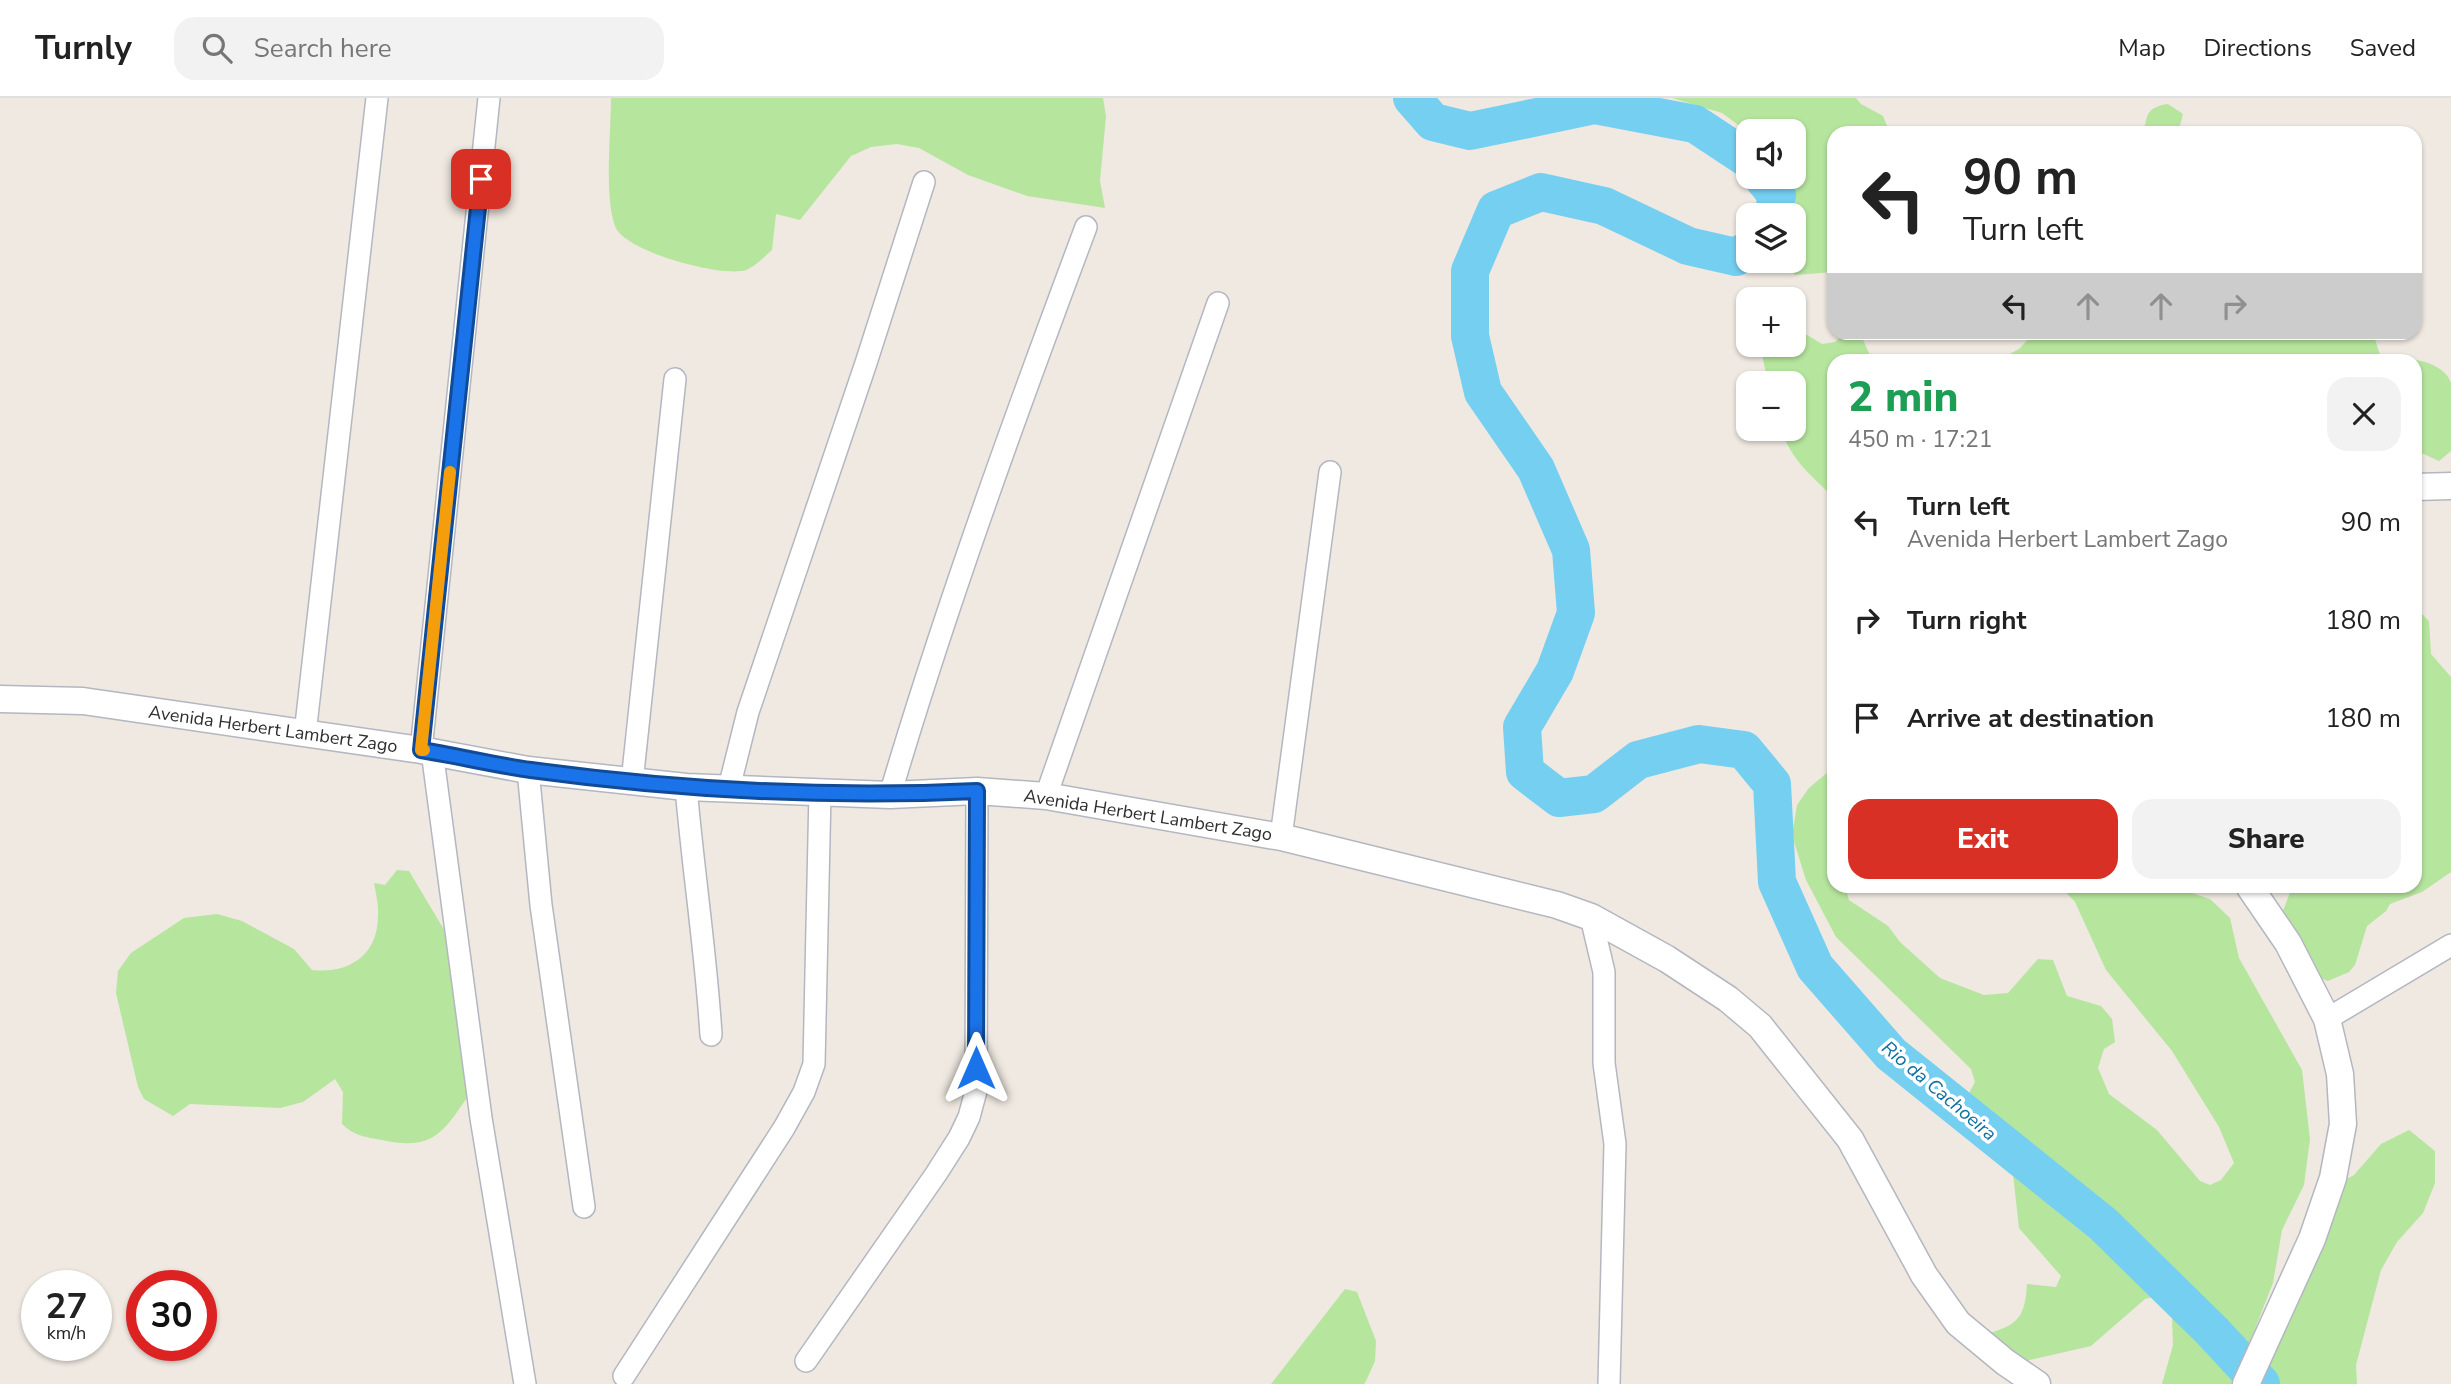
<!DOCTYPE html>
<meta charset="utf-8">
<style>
body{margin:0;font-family:"Nunito Sans",sans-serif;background:#f2f2f2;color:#222;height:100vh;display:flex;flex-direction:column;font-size:26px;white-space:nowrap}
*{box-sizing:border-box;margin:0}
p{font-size:23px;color:#767676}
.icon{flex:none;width:38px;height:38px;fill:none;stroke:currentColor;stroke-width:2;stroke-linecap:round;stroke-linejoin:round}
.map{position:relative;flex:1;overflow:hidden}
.details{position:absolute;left:1827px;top:256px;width:595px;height:539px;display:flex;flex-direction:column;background:#fff;border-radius:21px;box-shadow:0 2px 5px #0004}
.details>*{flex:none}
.hud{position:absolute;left:1827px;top:28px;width:595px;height:214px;border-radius:21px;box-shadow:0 2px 5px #0004;background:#fff;color:#222;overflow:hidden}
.controls{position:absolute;left:1736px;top:21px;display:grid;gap:14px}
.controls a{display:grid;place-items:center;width:70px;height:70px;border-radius:14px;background:#fff;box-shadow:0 2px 5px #0004;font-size:35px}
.speed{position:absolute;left:21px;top:1172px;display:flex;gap:14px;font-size:35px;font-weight:700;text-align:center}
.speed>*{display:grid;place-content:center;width:91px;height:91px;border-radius:50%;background:#fff;box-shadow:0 2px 5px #0004;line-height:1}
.speed small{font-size:18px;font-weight:400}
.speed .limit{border:10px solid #d22;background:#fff;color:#111}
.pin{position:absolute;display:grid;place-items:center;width:60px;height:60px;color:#fff;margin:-30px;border-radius:14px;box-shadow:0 4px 10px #0006}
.me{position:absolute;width:77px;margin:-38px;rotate:0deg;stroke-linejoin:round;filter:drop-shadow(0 0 5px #0008)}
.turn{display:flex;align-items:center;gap:24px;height:147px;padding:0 21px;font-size:32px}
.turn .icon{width:91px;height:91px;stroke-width:2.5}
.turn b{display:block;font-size:49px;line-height:60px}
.lanes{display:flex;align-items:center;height:66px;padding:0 21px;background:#0003;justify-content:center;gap:35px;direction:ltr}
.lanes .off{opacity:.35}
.round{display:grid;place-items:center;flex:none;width:74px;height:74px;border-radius:21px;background:#f2f2f2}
.overview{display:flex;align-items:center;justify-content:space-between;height:119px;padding:0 21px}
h1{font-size:42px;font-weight:800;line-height:52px;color:#1e9e55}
.button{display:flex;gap:14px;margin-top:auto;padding:14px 21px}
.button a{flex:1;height:80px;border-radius:21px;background:#d93025;color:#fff;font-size:28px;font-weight:800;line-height:80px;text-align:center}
.button a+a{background:#f2f2f2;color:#222}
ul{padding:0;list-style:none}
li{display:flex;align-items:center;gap:21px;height:98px;padding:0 21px}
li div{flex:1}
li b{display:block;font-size:26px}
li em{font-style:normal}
header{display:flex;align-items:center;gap:42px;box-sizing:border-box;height:98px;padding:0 35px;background:#fff;border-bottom:2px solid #e0e0e0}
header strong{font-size:33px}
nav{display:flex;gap:38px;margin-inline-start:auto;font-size:24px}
.search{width:490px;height:63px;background:#f2f2f2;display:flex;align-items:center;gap:18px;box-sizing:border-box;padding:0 24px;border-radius:21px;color:#767676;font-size:26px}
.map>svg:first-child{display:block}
.green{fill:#b6e59e}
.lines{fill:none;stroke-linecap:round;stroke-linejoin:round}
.river{stroke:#75cff0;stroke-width:38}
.minor-casing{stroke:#b4b7c1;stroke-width:24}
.tertiary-casing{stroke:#b4b7c1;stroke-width:29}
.minor{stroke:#fff;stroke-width:21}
.tertiary{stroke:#fff;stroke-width:26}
.route-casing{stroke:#114b97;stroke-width:18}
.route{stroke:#1a73e8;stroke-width:12}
.slow{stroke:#f59e0b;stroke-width:12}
.labels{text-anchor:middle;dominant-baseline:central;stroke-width:7;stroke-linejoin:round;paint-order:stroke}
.street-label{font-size:18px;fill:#2e2e2e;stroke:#fff}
.water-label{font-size:19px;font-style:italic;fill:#0d6fa3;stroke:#fff}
</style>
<header>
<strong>Turnly</strong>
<div class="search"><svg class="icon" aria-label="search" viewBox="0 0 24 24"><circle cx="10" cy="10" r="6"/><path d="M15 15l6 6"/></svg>Search here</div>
<nav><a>Map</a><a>Directions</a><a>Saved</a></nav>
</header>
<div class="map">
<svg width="2451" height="1286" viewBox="0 0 2451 1286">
<rect width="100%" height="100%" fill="#efe9e1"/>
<g class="green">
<path d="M 611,0 L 1103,0 L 1106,18 L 1100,83 L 1105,110 L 1027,98 L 968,77 L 919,50 L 897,46 L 871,49 L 851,58 L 800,122 L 776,116 L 772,152 C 765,158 755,169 746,172 C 722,180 623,153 615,128 C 604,97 611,34 611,0 Z"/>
<path d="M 1672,0 L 1856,0 L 1861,6 L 1883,18 L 1890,35 L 1834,35 L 1834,174 L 1795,177 L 1779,163 L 1794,163 L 1794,117 L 1770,117 L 1765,79 L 1794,79 L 1794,33 L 1748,34 L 1722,15 Z"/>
<path d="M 2168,6 L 2183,16 L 2178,35 L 2144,35 C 2146,16 2148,9 2168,6 Z"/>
<path d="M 1794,229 L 1822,246 L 1835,244 L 1844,235 L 1860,235 L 1872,262 L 1834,262 L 1834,400 C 1808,374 1795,366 1780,331 L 1794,331 L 1794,285 L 1768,285 L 1760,247 L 1794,247 Z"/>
<path d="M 2034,235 L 2373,235 L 2381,260 L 2384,262 L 1999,262 L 2019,251 Z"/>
<path d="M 2409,262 C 2423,261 2446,269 2451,285 C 2451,295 2451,339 2451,353 L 2439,363 L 2415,352 L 2415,262 Z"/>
<path d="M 2415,509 L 2429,523 L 2431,556 L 2451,579 L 2451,774 L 2422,794 L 2390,806 L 2386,813 L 2367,828 L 2355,867 L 2349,874 L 2328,883 L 2306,875 L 2276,831 L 2291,792 L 2290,788 L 2415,788 Z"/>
<path d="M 1834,669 L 1834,788 L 1845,788 L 1849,802 L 1888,828 L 1900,844 L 1940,880 L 1984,897 L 2008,895 L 2038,861 L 2053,862 L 2067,898 L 2101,908 L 2112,921 L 2115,944 L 2104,951 L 2098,970 L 2109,996 L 2157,1032 L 2200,1083 L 2210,1087 L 2221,1082 L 2234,1065 L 2219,1029 L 2172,953 L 2106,872 L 2075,804 L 2060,788 L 2177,788 L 2179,791 L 2210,801 L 2230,820 L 2239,860 L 2302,972 L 2310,1041 L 2304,1087 L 2282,1132 L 2273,1185 L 2236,1279 L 2235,1286 L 2162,1286 L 2173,1247 L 2172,1219 L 2160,1197 L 2145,1201 L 2091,1248 L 2017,1265 L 1990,1235 C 2020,1226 2025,1217 2027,1186 L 2056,1189 L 2061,1178 L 2019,1130 L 2013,1076 L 1967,999 L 1975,984 L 1971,971 L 1836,839 L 1806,782 L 1792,737 L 1797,707 L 1809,690 Z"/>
<path d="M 397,772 L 409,773 L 455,850 L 458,867 L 453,895 L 468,918 L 474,990 C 444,1031 438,1054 382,1042 C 366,1039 354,1038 342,1026 L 343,994 L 335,981 L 303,1004 L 280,1010 L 190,1006 L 173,1018 L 144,1001 L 138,989 L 116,895 L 118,873 L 131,855 L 184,820 L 217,816 L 242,823 L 294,851 L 312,872 C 348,876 378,858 378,818 C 379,808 376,796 374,785 L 385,787 Z"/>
<path d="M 2409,1032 L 2435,1053 L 2435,1085 L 2423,1115 L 2397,1144 L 2381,1172 L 2356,1267 L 2357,1286 L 2254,1286 L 2339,1085 L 2354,1077 L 2381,1046 Z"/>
<path d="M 1345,1191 L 1357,1194 L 1376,1243 L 1375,1263 L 1366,1283 L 1364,1286 L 1271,1286 Z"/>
</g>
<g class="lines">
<g class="river">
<path d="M 1412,0 L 1433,24 L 1470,33 L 1595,7 L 1695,26 L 1748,61"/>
<path d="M 1762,79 L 1777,97 L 1773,117"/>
<path d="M 1748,152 L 1736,159 L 1688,148 L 1604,108 L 1541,94 L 1496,112 L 1470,173 L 1470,238 L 1483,294 L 1536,371 L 1571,452 L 1576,515 L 1555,573 L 1522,629 L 1525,674 L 1559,700 L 1594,696 L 1638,662 L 1699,646 L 1744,652 L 1772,686 L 1777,784 L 1815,869 L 1891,956 L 2103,1126 L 2212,1233 L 2261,1286"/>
</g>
<g class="minor-casing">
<g id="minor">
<path d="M 305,636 L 377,0"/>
<path d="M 421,652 L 489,0"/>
<path d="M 432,653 L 481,1020 L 525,1286"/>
<path d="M 528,672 L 541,807 L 584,1109"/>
<path d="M 632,684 L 675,281"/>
<path d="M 686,689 C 693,772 706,854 711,937"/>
<path d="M 729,690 L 748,614 L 866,265 L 924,84"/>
<path d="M 890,697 C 947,505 1016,316 1086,129"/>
<path d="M 1046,698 L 1218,205"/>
<path d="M 1281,739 L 1330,374"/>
<path d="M 1591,819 L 1604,874 L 1604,965 L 1615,1046 L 1609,1286"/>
<path d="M 2327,921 L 2451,847"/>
<path d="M 806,1263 L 936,1076 L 959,1040 L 969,1019 L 976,993 L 977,693"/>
<path d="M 624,1278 L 784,1030 L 804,994 L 814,966 L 820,694"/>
</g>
</g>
<g class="tertiary-casing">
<g id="tertiary">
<path d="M 2415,389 L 2451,388"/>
<path d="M 0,601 L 83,603 L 421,652 L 528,672 L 686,689 L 890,697 L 977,693 L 1046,698 L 1281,739 L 1557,807 L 1591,819 L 1667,861 L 1728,901 L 1760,928 L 1850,1041 L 1924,1177 L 1958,1225 L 2005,1264 L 2037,1286"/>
<path d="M 2246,1286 L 2312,1141 L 2333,1080 L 2343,1026 L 2340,976 L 2327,921 L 2288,845 L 2249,788"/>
</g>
</g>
<use href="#minor" class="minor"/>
<use href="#tertiary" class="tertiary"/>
</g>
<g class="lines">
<g class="route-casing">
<path id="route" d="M 481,81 L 421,652 C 458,658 494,667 531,672 C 678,692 829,700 977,693 L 976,970"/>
</g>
<use href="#route" class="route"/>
<path class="slow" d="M 424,652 L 421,652 L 450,374"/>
</g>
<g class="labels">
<g class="street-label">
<text transform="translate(273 631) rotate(8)">Avenida Herbert Lambert Zago</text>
<text transform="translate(1148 717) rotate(9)">Avenida Herbert Lambert Zago</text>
</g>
<g class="water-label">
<text transform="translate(1939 993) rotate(40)">Rio da Cachoeira</text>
</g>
</g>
</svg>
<div class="controls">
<a><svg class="icon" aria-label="sound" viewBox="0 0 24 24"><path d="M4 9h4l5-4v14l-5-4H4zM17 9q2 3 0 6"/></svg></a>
<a><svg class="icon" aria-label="layers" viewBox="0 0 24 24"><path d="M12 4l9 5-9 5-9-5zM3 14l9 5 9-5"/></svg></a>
<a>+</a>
<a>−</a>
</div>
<div class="speed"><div>27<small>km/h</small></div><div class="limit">30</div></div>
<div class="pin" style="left:481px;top:81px;background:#d93025"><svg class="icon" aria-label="arrive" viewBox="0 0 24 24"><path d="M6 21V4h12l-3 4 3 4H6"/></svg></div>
<svg class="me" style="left:976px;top:970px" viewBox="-20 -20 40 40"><path d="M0-17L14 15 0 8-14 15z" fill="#1a73e8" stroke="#fff" stroke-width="4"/></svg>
<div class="hud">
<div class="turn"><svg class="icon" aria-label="left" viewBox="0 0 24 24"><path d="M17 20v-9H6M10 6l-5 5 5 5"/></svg><div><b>90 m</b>Turn left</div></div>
<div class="lanes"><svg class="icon" aria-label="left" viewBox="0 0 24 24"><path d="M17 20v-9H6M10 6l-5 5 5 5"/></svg><svg class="icon off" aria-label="ahead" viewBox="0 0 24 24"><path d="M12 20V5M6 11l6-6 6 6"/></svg><svg class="icon off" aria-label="ahead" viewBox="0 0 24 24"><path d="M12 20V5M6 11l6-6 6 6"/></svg><svg class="icon off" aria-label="right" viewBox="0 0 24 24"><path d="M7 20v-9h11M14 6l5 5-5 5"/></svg></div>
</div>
<section class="details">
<div class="overview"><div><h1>2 min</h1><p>450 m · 17:21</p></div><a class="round"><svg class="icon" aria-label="close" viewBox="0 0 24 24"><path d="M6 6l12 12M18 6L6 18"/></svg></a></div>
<ul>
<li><svg class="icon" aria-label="left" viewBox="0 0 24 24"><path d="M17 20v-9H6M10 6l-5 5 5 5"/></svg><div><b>Turn left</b><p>Avenida Herbert Lambert Zago</p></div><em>90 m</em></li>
<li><svg class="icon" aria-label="right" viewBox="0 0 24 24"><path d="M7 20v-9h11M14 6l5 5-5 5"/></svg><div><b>Turn right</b></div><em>180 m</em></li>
<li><svg class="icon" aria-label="arrive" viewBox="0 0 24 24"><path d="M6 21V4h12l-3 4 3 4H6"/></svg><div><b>Arrive at destination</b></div><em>180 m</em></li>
</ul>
<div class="button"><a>Exit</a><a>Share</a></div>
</section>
</div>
